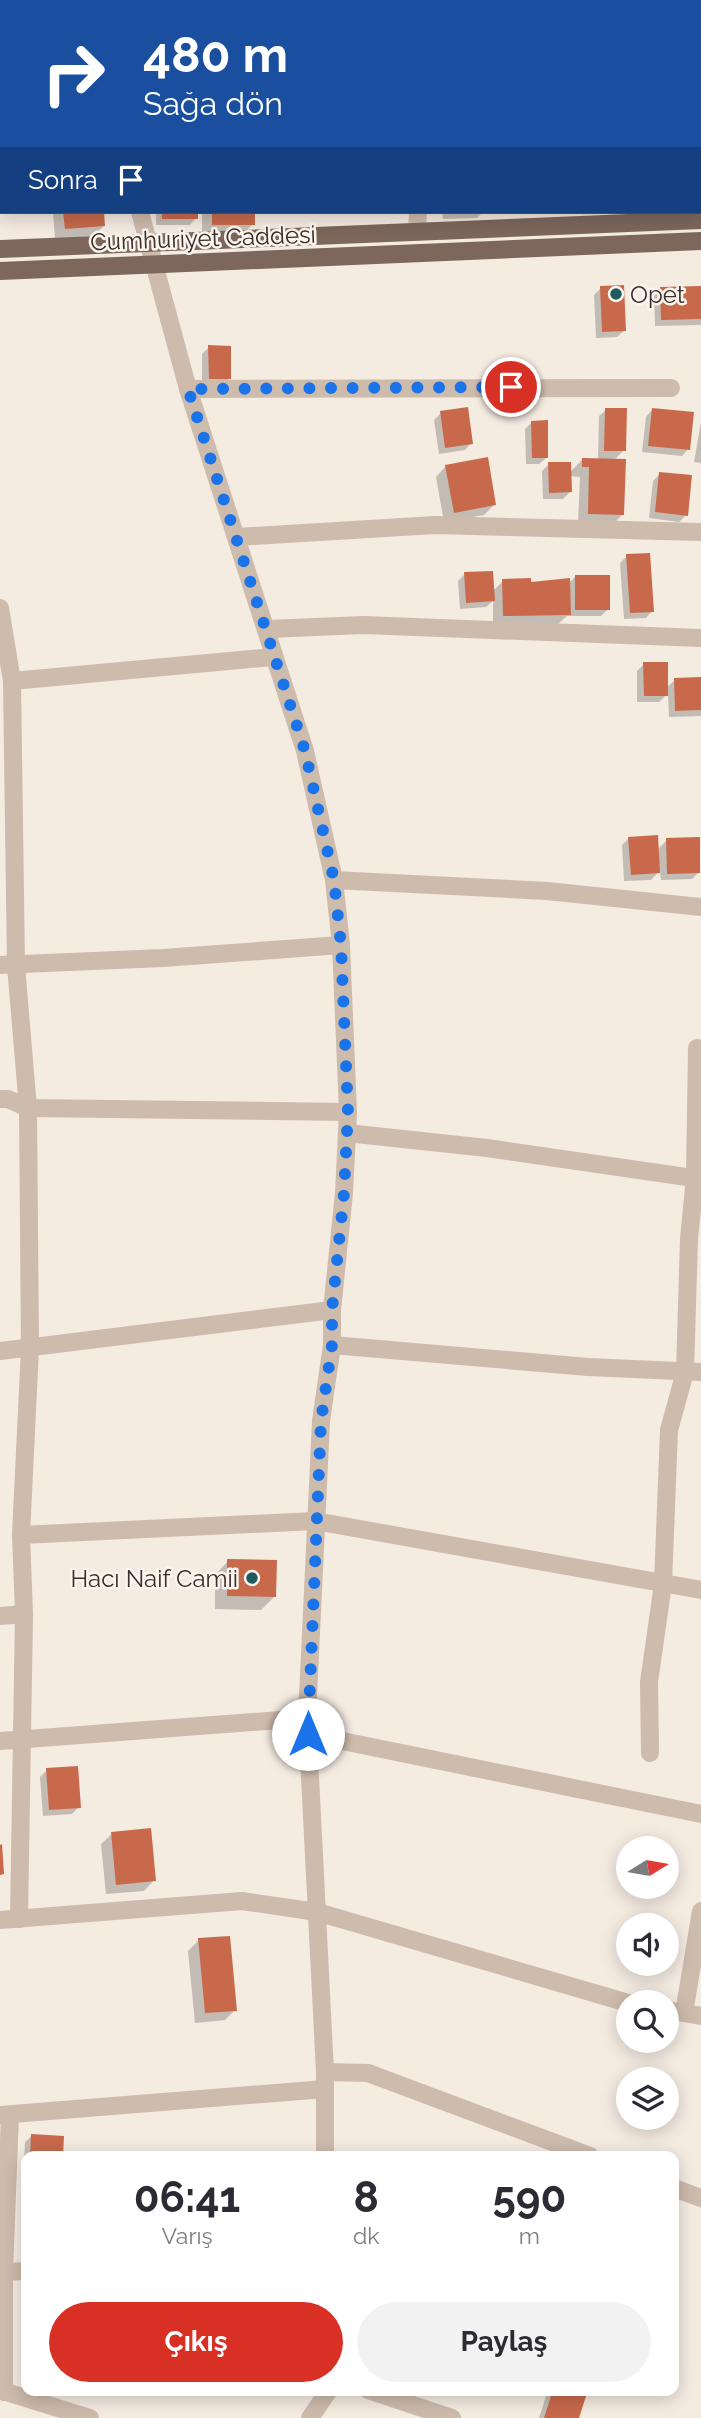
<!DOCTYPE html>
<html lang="tr">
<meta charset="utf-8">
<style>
body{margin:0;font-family:Raleway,sans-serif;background:#f2f2f3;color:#2b2b33;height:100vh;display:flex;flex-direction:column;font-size:26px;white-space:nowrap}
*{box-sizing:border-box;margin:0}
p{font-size:23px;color:#7c7c81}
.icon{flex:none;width:38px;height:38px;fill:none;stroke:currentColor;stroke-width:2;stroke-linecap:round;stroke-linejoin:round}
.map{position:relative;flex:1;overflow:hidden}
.details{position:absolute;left:21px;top:2151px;width:658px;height:245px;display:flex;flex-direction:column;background:#fff;border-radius:14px;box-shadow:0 4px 18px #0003}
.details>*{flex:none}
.guide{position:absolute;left:0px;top:0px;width:702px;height:214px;box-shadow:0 4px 18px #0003;background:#1a4fa0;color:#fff;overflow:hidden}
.needle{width:46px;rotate:79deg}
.controls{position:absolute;left:616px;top:1836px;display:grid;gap:14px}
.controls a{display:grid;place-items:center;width:63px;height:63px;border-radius:50%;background:#fff;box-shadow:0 4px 18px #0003;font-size:35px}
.pin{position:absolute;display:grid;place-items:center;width:60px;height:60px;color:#fff;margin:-30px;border:4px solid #fff;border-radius:50%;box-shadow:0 2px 7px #0007}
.me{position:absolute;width:77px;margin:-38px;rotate:0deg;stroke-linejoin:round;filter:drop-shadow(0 0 5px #0008)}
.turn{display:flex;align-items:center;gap:24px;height:147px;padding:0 28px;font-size:32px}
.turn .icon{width:91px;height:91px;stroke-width:2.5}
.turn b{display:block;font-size:49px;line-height:60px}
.then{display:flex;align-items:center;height:66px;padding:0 28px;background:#0003;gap:14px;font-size:26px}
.eta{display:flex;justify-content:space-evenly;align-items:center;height:119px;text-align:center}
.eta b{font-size:42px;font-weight:700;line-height:49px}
.action{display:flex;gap:14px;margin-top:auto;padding:14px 28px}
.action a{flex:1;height:80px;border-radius:42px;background:#d93025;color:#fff;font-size:28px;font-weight:700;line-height:80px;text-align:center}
.action a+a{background:#f2f2f3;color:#2b2b33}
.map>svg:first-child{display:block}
.shadow{fill:#0003}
.building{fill:#c8694b}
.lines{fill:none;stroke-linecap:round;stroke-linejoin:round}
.minor{stroke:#cdbbac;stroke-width:18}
.major{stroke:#7d675c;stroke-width:18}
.route{stroke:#1a73e8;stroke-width:12;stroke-dasharray:0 21.6}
.poi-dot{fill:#1f5a5e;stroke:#fbf5ee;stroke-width:2.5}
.labels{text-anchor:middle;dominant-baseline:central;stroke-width:5;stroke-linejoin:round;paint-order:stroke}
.street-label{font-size:24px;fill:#3b302b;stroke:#fbf5ee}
.poi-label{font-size:24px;fill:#3b302b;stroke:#fbf5ee;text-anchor:start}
</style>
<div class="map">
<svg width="701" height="2418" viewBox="0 0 701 2418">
<rect width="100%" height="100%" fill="#f4ebe1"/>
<g class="shadow">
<path d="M 186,0 L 256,0 L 256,2 L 185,2 Z"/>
<path d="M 265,0 L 333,0 L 333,2 L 263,2 Z"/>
<path d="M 338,0 L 406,0 L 406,2 L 337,2 Z"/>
<path d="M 2,26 L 2,56 L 0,56 L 0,28 Z"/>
<path d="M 701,149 L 701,217 L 700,212 Z"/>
<path d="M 53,212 L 103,212 L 104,226 L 93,236 L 55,239 Z"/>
<path d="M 156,212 L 196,212 L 196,218 L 190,225 L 156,225 Z"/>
<path d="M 202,212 L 253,212 L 253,224 L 243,234 L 202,234 Z"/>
<path d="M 442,212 L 483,212 L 477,218 L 443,219 Z"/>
<path d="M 601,288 L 624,331 L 617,337 L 596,338 L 594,295 Z"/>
<path d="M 701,288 L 701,325 L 655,326 L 654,296 L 661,289 Z"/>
<path d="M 209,347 L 229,379 L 222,385 L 202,385 L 202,354 Z"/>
<path d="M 606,410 L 624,450 L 614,460 L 622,515 L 612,525 L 578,524 L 580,477 L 570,476 L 570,492 L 563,499 L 543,499 L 542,471 L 549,464 L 570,472 L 583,459 L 598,460 L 599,416 Z"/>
<path d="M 652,410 L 688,449 L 682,456 L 642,452 L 646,417 Z"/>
<path d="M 441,413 L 471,443 L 465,450 L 439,454 L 434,420 Z"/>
<path d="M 532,422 L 546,458 L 539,464 L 526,464 L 525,429 Z"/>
<path d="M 701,422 L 701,463 L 694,462 Z"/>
<path d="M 446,466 L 494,505 L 484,515 L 444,522 L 436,477 Z"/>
<path d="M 660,474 L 686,515 L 679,522 L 649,518 L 653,481 Z"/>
<path d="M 627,556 L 652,611 L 646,618 L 624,619 L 620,563 Z"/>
<path d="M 465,574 L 493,591 L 503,581 L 568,584 L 576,576 L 608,609 L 601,616 L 567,616 L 558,624 L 493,625 L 493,601 L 486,607 L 460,609 L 458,581 Z"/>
<path d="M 644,664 L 666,688 L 675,680 L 701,679 L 701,716 L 669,717 L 668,693 L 659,702 L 637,702 L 637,671 Z"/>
<path d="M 629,838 L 657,850 L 667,840 L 699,872 L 692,879 L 661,880 L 660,870 L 651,880 L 624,881 L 622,845 Z"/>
<path d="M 228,1561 L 275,1596 L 261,1610 L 215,1609 L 215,1575 Z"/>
<path d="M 47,1770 L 79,1807 L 72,1814 L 43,1816 L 40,1777 Z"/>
<path d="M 112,1834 L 154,1880 L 144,1891 L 106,1894 L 101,1844 Z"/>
<path d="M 199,1940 L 235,2010 L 225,2020 L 195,2023 L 188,1951 Z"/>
<path d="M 32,2136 L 61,2156 L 26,2156 L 26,2181 L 23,2180 L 25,2142 Z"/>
<path d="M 548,2390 L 587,2390 L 578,2418 L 539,2418 Z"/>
</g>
<g class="building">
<path d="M 63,212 L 104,212 L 105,226 L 65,229 Z"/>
<rect x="162" y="212" width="36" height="7"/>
<rect x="212" y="212" width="43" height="13"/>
<path d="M 624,285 L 626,331 L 602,332 L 600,286 Z"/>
<path d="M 701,286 L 701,319 L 661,320 L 660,287 Z"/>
<path d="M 208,345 L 231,346 L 231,379 L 209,379 Z"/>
<path d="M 468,407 L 473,444 L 445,448 L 440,411 Z"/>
<path d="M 605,408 L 627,408 L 626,451 L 604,451 Z"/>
<path d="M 652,408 L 694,412 L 690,450 L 648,446 Z"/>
<path d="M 548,420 L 548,458 L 532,458 L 531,421 Z"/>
<path d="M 488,457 L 496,505 L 454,513 L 445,465 Z"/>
<path d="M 582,458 L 626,459 L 624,515 L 588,514 L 589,467 L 582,467 Z"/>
<path d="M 548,462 L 571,462 L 572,492 L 549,493 Z"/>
<path d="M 659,472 L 692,475 L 688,516 L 655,512 Z"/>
<path d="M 650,553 L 654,612 L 630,613 L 626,554 Z"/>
<path d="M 493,571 L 495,601 L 466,603 L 464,572 Z"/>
<rect x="575" y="575" width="35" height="35"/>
<path d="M 531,578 L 531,582 L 570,578 L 571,615 L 503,616 L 502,579 Z"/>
<path d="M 643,662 L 668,662 L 668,696 L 644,696 Z"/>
<path d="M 701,677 L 701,710 L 675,711 L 674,678 Z"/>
<path d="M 658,835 L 660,873 L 631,875 L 628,837 Z"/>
<path d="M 700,837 L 700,873 L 667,874 L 666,838 Z"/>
<path d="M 227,1559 L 277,1560 L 276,1597 L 227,1596 Z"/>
<path d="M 78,1766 L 81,1808 L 49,1810 L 46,1768 Z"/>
<path d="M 151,1828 L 156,1881 L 116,1885 L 111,1832 Z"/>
<path d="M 2,1844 L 4,1874 L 0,1875 L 0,1845 Z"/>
<path d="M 230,1936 L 237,2011 L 205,2013 L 198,1938 Z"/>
<path d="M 31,2134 L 64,2136 L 63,2156 L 30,2156 Z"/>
<path d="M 553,2390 L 588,2390 L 579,2418 L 544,2418 Z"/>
</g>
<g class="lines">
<g class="minor">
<path d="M 72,0 L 73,2"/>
<path d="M 430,2 L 430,0"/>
<path d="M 0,135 L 2,135"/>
<path d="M 140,212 L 188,389 L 305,751 L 334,880 L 341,945 L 348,1112 L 344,1193 L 332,1310 L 332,1345 L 321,1421 L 307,1718 L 325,2072 L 325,2156"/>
<path d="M 417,232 L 418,212"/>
<path d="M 188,389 L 671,388"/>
<path d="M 237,537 L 435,525 L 701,532"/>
<path d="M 0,608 L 12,681 L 16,966 L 28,1108 L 30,1348 L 21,1535 L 24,1614 L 19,1919"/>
<path d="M 267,629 L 364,625 L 701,638"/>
<path d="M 12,681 L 273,657"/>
<path d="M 334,880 L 547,891 L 701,907"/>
<path d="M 0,965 L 163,958 L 341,945"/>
<path d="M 0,1099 L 8,1099 L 28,1108 L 348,1112"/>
<path d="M 347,1133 L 487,1148 L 701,1179"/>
<path d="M 332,1345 L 588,1367 L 701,1372"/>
<path d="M 0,1351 L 332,1310"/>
<path d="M 21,1535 L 315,1521 L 701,1590"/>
<path d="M 0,1616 L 24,1614"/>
<path d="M 308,1734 L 701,1814"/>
<path d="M 0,1741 L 307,1718"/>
<path d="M 650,1753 L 649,1682 L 663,1584 L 669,1430 L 685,1372 L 689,1239 L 695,1178 L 697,1048"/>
<path d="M 0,1920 L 242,1901 L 317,1912 L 628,2003"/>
<path d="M 667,2010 L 701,2016"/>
<path d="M 684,2013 L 701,1911"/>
<path d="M 325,2072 L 368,2073 L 590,2156"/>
<path d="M 0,2115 L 325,2089"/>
<path d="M 674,2188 L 701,2198"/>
<path d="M 4,2272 L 26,2271"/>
<path d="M 0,2390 L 90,2418"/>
<path d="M 368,2390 L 452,2418"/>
<path d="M 4,2392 L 4,2272 L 10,2115"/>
<path d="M 310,2418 L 329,2390"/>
</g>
<g class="major">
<path d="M 0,249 L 701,220"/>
<path d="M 0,271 L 701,241"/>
</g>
</g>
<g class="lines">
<path class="route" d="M 308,1734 L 321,1421 L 332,1345 L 332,1310 L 344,1193 L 348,1112 L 341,945 L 334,880 L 305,751 L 188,389 L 511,387"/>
</g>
<g class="poi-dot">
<circle cx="616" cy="294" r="7"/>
<circle cx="252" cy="1578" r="7"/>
</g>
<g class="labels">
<g class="street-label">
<text transform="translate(203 238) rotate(-2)">Cumhuriyet Caddesi</text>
</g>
<g class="poi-label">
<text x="630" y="294">Opet</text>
<text x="238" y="1578" text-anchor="end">Hacı Naif Camii</text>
</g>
</g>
</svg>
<div class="controls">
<a><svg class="needle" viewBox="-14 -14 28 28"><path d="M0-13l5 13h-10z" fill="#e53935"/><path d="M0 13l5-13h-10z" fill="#7c7c81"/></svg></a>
<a><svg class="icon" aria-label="sound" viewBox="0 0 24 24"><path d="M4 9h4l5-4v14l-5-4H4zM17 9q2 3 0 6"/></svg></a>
<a><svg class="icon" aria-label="search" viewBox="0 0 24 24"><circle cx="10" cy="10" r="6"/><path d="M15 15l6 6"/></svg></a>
<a><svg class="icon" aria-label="layers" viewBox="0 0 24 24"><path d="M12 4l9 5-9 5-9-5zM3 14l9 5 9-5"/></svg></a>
</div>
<div class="pin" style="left:511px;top:387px;background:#d93025"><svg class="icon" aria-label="arrive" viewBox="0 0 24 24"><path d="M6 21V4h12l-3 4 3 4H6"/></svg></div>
<svg class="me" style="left:308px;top:1734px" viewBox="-20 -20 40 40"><circle r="19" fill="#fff"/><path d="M0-13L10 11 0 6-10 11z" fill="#1a73e8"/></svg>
<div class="guide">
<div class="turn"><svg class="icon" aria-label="right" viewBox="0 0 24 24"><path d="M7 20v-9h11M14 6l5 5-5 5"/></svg><div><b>480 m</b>Sağa dön</div></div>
<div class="then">Sonra<svg class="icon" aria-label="arrive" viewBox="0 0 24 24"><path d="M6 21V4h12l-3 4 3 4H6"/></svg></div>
</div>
<section class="details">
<div class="eta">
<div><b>06:41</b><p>Varış</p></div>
<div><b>8</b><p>dk</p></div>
<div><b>590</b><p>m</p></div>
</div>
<div class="action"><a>Çıkış</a><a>Paylaş</a></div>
</section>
</div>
